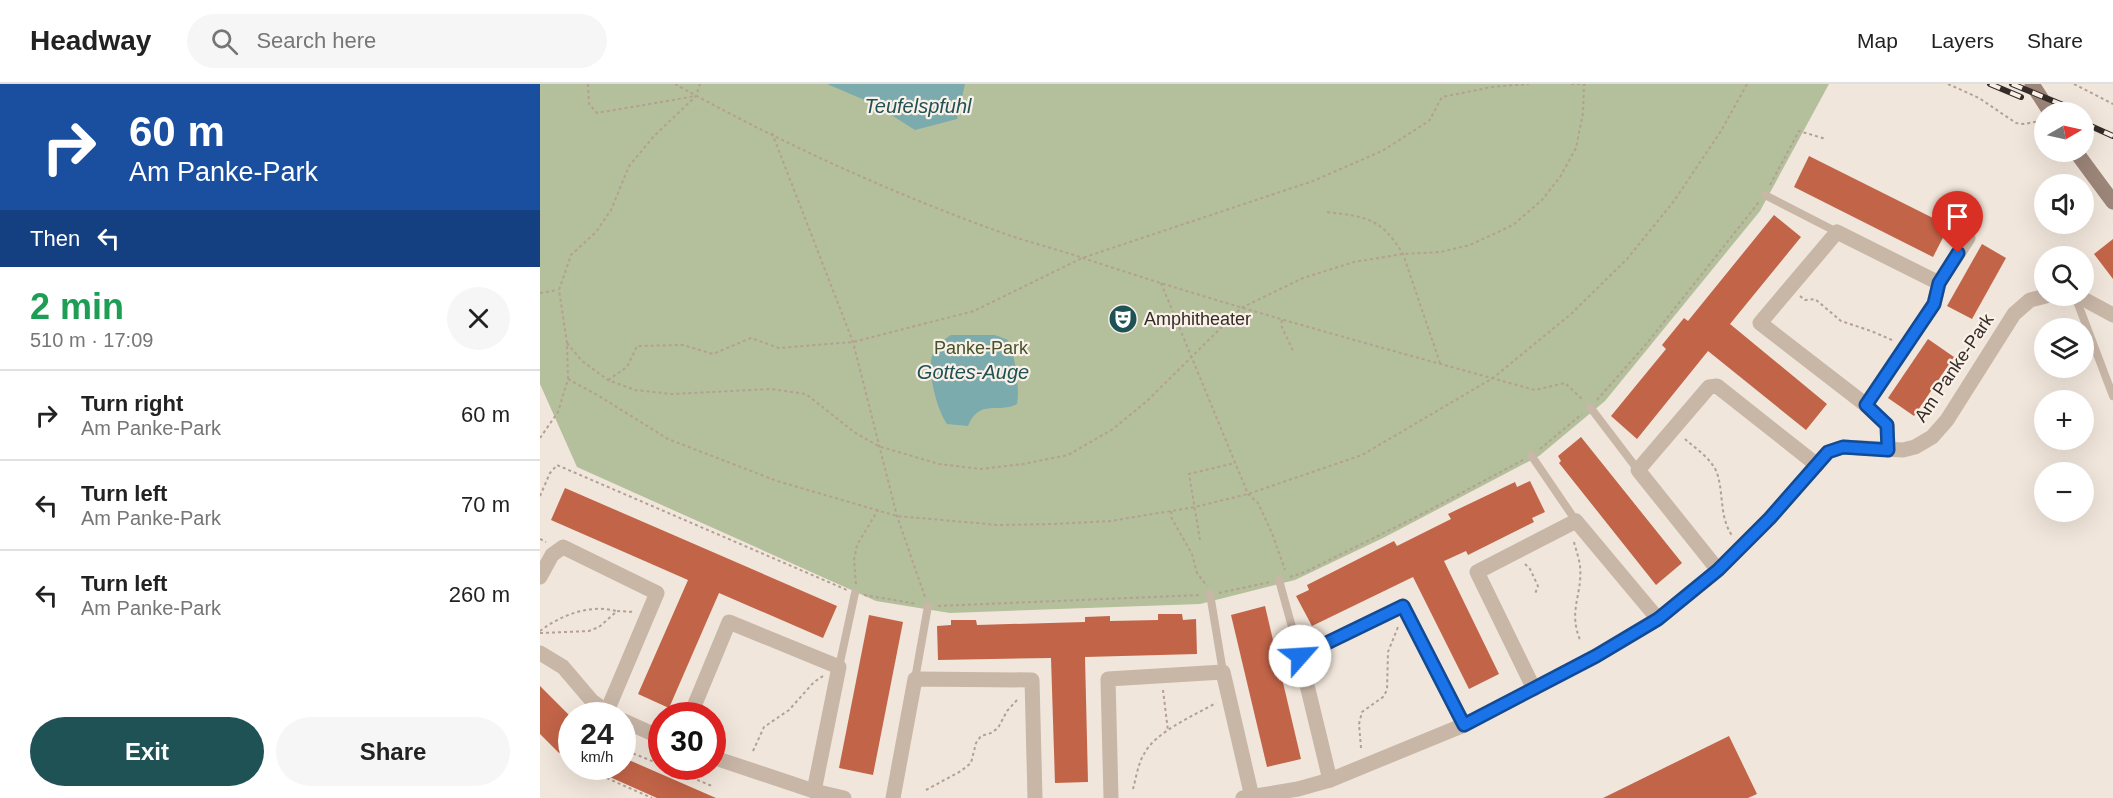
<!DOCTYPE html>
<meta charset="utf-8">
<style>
body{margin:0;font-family:Helvetica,sans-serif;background:#f6f6f6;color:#222;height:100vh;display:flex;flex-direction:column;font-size:22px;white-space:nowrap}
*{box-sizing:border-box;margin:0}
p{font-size:20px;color:#767676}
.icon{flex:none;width:33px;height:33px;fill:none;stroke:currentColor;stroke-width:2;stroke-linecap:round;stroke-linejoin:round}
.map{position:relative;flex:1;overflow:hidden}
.drawer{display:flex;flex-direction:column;background:#fff;width:540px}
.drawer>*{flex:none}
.top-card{background:#1a4fa0;color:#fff;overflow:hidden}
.needle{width:39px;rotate:81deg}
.fabs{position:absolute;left:1494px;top:18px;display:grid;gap:12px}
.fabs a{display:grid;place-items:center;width:60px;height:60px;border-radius:50%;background:#fff;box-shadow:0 6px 24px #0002;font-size:30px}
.speed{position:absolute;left:18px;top:618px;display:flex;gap:12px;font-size:30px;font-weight:700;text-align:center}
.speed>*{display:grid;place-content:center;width:78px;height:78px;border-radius:50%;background:#fff;box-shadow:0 6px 24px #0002;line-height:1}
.speed small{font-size:15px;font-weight:400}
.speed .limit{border:9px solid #d22;background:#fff;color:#111}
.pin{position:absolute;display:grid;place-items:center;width:51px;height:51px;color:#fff;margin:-62px -26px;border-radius:50% 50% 50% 0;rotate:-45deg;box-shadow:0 0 6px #0007}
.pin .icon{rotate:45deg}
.me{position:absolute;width:66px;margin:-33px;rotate:64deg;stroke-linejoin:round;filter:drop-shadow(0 0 4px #0008)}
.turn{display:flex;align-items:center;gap:21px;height:126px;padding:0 30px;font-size:27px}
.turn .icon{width:78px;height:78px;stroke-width:2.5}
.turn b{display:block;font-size:42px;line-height:51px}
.then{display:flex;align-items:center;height:57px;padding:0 30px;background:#0003;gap:12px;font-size:22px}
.round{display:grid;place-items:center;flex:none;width:63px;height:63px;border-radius:32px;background:#f6f6f6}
.overview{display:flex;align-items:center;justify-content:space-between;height:102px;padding:0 30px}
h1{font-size:36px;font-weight:700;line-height:45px;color:#1e9e55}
.primary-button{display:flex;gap:12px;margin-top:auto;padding:12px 30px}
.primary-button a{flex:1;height:69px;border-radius:36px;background:#1e5255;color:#fff;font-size:24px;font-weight:700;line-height:69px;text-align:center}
.primary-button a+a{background:#f6f6f6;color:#222}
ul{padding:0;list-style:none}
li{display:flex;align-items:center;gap:18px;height:90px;padding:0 30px;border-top:2px solid #e0e0e0}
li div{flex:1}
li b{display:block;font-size:22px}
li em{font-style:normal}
header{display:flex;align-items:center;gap:36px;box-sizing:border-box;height:84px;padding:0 30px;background:#fff;border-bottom:2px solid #e0e0e0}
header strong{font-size:28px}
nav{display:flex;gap:33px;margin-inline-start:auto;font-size:21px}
.search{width:420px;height:54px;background:#f6f6f6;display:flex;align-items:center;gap:15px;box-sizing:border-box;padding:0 21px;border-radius:33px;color:#767676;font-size:22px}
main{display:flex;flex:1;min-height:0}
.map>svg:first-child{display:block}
.green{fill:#b4bf9b}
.water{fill:#7babad}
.building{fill:#c26448}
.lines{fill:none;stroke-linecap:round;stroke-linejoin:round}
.path{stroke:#b4a092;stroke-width:2;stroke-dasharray:3 3;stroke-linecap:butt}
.lane{stroke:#c8b6a7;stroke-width:8}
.street{stroke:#c8b6a7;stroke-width:15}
.secondary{stroke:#9c8579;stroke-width:15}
.rail-casing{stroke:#352c28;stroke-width:6}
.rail{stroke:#f9f0e7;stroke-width:4;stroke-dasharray:11;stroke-linecap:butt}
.route-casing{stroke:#114b97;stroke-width:15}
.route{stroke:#1a73e8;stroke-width:10}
.labels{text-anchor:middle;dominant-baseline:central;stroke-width:4.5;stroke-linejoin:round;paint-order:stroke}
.poi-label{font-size:18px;fill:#352c28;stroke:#f9f0e7;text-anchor:start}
.park-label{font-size:18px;fill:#45532c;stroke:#f9f0e7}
.street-label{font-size:18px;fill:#352c28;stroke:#f9f0e7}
.water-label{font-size:20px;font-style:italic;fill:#1e5255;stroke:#f9f0e7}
</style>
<header>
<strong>Headway</strong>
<div class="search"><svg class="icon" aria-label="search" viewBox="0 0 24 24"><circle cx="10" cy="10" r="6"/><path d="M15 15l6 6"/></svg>Search here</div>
<nav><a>Map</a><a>Layers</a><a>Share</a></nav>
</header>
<main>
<section class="drawer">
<div class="top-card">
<div class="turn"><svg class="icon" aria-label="right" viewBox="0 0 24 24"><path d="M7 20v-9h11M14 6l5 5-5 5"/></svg><div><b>60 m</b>Am Panke-Park</div></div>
<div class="then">Then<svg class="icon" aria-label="left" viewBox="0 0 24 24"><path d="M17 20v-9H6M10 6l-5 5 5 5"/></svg></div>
</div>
<div class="overview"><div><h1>2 min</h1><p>510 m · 17:09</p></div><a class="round"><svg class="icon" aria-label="close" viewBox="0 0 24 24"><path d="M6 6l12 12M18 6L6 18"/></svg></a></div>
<ul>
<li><svg class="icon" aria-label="right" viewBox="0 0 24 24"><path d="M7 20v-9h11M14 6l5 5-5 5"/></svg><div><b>Turn right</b><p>Am Panke-Park</p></div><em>60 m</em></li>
<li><svg class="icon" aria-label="left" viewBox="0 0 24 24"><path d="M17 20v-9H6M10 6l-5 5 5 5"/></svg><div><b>Turn left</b><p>Am Panke-Park</p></div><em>70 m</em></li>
<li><svg class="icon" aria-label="left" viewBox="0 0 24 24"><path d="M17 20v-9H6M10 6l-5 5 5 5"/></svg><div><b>Turn left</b><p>Am Panke-Park</p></div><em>260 m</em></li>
</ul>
<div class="primary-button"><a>Exit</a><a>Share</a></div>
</section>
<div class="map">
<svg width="1573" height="714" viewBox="0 0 1573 714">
<rect width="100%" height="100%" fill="#f1e6db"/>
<path class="green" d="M 0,0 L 1289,0 L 1220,127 L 1065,317 L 999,372 L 845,453 L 755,496 L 660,520 L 410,529 L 336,517 L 37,383 L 0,300 Z"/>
<g class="water">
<path d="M 287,0 L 425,0 L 417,35 L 375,46 L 334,20 Z"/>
<path d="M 411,251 L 455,251 L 468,256 C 475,272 480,303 477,320 C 459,330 439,314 428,342 L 407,340 C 397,326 385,283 394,267 C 398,261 405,255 411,251 Z"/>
</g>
<g class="building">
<path d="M 1269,72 L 1409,142 L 1393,173 L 1254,103 Z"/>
<path d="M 1234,131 L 1261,153 L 1190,240 L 1287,320 L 1266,346 L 1168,267 L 1097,355 L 1071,332 L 1126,265 L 1122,261 L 1144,234 L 1148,237 Z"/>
<path d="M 1573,155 L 1573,195 L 1554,170 Z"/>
<path d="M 1442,160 L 1466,174 L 1432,235 L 1407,222 Z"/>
<path d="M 1388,255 L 1414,273 L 1374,332 L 1348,314 Z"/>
<path d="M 1041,353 L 1142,479 L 1116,501 L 1019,379 L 1021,377 L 1018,372 Z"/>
<path d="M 990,397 L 1005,428 L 992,434 L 994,438 L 928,471 L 926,467 L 904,477 L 959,590 L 929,605 L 873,493 L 772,542 L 756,512 L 769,506 L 767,501 L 854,457 L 857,462 L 911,435 L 908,430 L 975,398 L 977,403 Z"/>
<path d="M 25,404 L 297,522 L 283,554 L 179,509 L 129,624 L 98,610 L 148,496 L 11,436 Z"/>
<path d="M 725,522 L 761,675 L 727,683 L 691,531 Z"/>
<path d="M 618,530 L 642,530 L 643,536 L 656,535 L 657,570 L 545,573 L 548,698 L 515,699 L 511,574 L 398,576 L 397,542 L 411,541 L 411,536 L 436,536 L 437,541 L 545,538 L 545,533 L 570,532 L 570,537 L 618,536 Z"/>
<path d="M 329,531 L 363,538 L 333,691 L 299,684 Z"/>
<path d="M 0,602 L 32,634 L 32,657 L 19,669 L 0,650 Z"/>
<path d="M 1189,652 L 1217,710 L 1208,714 L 1063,714 Z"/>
<path d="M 82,673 L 176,714 L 117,714 L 63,690 L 67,682 L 82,682 Z"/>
</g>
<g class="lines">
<g class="path">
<path d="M 48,0 L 49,20 L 57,29 L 156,12"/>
<path d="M 135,0 C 235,56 349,108 457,147 C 484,157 513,164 540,173 C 690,223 843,264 995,306 L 1025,299 L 1042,315"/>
<path d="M 1031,0 L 1046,0"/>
<path d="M 1408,0 L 1439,14 L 1476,39 L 1484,40 L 1500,37"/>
<path d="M 1534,0 L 1573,20"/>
<path d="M 232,49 L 313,258 L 357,432 L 385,513"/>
<path d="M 1230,101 L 1259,47 L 1286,55"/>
<path d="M 787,128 C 827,133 841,134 863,170 L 900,279"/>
<path d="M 621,199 L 708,410 L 718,419 L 732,449 L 745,486"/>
<path d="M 0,209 L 18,206"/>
<path d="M 1260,212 L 1265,216 L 1275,215 L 1301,237 L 1331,247 L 1352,256"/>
<path d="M 742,236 L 741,241 L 754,269"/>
<path d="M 27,259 L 42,277 L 68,296 L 95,306 L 132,310 L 231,305 L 266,310 L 314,348 L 338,362 L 399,380 L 441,385 L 483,380 L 528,371 L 573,345 L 607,317 L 701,224 L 763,194 L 814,178 L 863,170 L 900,168 L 930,161 L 973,141 L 1002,116 L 1020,93 L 1036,64 L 1043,29 L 1044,0"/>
<path d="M 28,295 L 59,312 L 128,355 L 237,397 L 357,432 L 458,441 L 513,440 L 571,437 L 655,423 L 708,410 L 822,371 L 953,294 L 1031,230 L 1087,175 L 1134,117 L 1181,47 L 1207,0"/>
<path d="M 68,296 L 87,283 L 97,262 L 143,261 L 173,270 L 211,254 L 239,264 L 313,258 L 434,227 L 542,174 L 773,97 L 842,67 L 889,37 L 902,13 L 952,3 L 989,0"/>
<path d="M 1057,316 L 1108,258 L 1219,118"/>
<path d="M 0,354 L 18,328 L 28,295 L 27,259 L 19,206 L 31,171 L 56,148 L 71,126 L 89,82 L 114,52 L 156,12 L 160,0"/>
<path d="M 1145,355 C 1156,365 1171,374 1177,389 C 1184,410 1179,434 1193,453"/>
<path d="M 1000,365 L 1042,330"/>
<path d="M 0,412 L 10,389 L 17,381 L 307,506"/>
<path d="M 631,427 L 632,435 L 652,470 L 657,489 L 667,502"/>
<path d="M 0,455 L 6,458"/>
<path d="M 660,456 L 649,390 L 695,379"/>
<path d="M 1034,458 C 1036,466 1039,474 1040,482 C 1043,511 1027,527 1041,558"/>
<path d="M 985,480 L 990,485 L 998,502 L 995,510"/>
<path d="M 750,493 L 765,488 L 880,431 L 983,376"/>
<path d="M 316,500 L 314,476 L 317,461 L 338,426"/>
<path d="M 679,509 L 730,498"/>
<path d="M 324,511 L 377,520"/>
<path d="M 398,522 L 659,511"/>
<path d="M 0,547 C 21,531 50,520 76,527"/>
<path d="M 0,549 L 49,547 L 59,543 L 77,527 L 95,528"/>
<path d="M 623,606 L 628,647"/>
<path d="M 821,664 L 819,640 L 822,628 L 843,613 L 847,606 L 848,568 L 858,543"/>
<path d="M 82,665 L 122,681"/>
<path d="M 213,667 L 224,643 L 249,626 L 274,598 L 283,592"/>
<path d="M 27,671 L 32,675"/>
<path d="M 46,682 L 62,692 L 112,714"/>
<path d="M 124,682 L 172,702"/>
<path d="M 593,705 C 596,694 598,680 604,670 C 615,648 655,631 676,619"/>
<path d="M 386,706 L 421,687 L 431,679 L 436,659 L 441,652 L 451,649 L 458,644 L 467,627 L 477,616"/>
</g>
<g class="lane">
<path d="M 1225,111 L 1297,148"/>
<path d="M 1535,212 L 1573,312"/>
<path d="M 1050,323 L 1098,386"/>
<path d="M 991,371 L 1036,437"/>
<path d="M 739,496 L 760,572"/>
<path d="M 670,510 L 683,588"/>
<path d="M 299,583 L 315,509"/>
<path d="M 375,595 L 388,522"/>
</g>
<g class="street">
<path d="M 1538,212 L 1573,231"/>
<path d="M 1326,321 L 1394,220 L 1399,199 L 1428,154"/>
<path d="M 1348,366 L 1347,341 L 1326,321 L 1220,239 L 1297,148 L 1399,199"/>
<path d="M 1178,486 L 1098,386 L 1169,303 L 1177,302 L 1277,381"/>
<path d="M 0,493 L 12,471 L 23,463 L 117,509 L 67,627"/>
<path d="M 0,569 L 23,583 L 52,617 L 73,632"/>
<path d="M 994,605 L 937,488 L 1036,437 L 1118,535"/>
<path d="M 150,632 L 189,538 L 299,583 L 274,707"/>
<path d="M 82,636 L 122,654"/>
<path d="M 172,673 L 274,707 L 304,714"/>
<path d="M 790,696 L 760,572 L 863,522 L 924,641"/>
<path d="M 353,714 L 375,595 L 492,596 L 495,714"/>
<path d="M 571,714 L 568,595 L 683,588 L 712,713"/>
<path d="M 703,714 L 758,705 L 790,696 L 924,641 L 1056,572 L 1118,535 L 1178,486 L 1230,434 L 1288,368 L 1303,363 L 1363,366 L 1375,363 L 1392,353 L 1407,336 L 1474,230 L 1490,216 L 1506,212"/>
</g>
<g class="secondary">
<path d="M 1492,0 L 1510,28"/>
<path d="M 1536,68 L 1573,118"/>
</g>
<g class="rail-casing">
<g id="rail">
<path d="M 1450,0 L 1481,13"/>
<path d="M 1472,0 L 1540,28"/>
<path d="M 1544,39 L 1573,52"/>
</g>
</g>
<use href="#rail" class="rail"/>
</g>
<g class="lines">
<g class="route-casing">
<path id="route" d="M 760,572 L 863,522 L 924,641 L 1056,572 L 1118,535 L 1178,486 L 1230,434 L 1288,368 L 1303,363 L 1348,366 L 1347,341 L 1326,321 L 1394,220 L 1399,199 L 1418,169"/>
</g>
<use href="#route" class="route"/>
</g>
<defs>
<g id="theatre-disc" transform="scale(1.5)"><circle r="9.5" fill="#1e5255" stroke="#f9f0e7"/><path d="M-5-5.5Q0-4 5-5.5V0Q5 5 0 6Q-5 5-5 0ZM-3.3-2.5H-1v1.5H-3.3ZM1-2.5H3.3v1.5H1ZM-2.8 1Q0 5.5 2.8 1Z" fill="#fff"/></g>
</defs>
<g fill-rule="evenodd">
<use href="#theatre-disc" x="583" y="235"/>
</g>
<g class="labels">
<g class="poi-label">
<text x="604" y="235">Amphitheater</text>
</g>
<g class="park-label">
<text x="441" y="264">Panke-Park</text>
</g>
<g class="street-label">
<text transform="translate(1414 284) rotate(-56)">Am Panke-Park</text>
</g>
<g class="water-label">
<text x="378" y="22">Teufelspfuhl</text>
<text x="433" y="288">Gottes-Auge</text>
</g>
</g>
</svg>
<div class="fabs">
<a><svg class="needle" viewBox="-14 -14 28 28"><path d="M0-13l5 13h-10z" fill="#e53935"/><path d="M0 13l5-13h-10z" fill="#767676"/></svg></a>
<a><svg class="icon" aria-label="sound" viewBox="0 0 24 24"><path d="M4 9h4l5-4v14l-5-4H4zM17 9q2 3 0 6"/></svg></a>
<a><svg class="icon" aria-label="search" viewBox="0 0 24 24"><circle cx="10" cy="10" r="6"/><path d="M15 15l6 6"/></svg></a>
<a><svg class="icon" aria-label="layers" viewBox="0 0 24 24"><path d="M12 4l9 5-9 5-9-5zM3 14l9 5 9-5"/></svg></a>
<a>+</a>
<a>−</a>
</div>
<div class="speed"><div>24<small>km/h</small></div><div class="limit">30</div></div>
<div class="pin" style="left:1418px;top:169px;background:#d93025"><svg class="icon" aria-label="arrive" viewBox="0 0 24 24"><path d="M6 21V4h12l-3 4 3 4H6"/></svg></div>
<svg class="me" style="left:760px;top:572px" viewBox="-20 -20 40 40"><circle r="19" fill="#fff"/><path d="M0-13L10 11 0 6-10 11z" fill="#1a73e8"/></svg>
</div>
</main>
